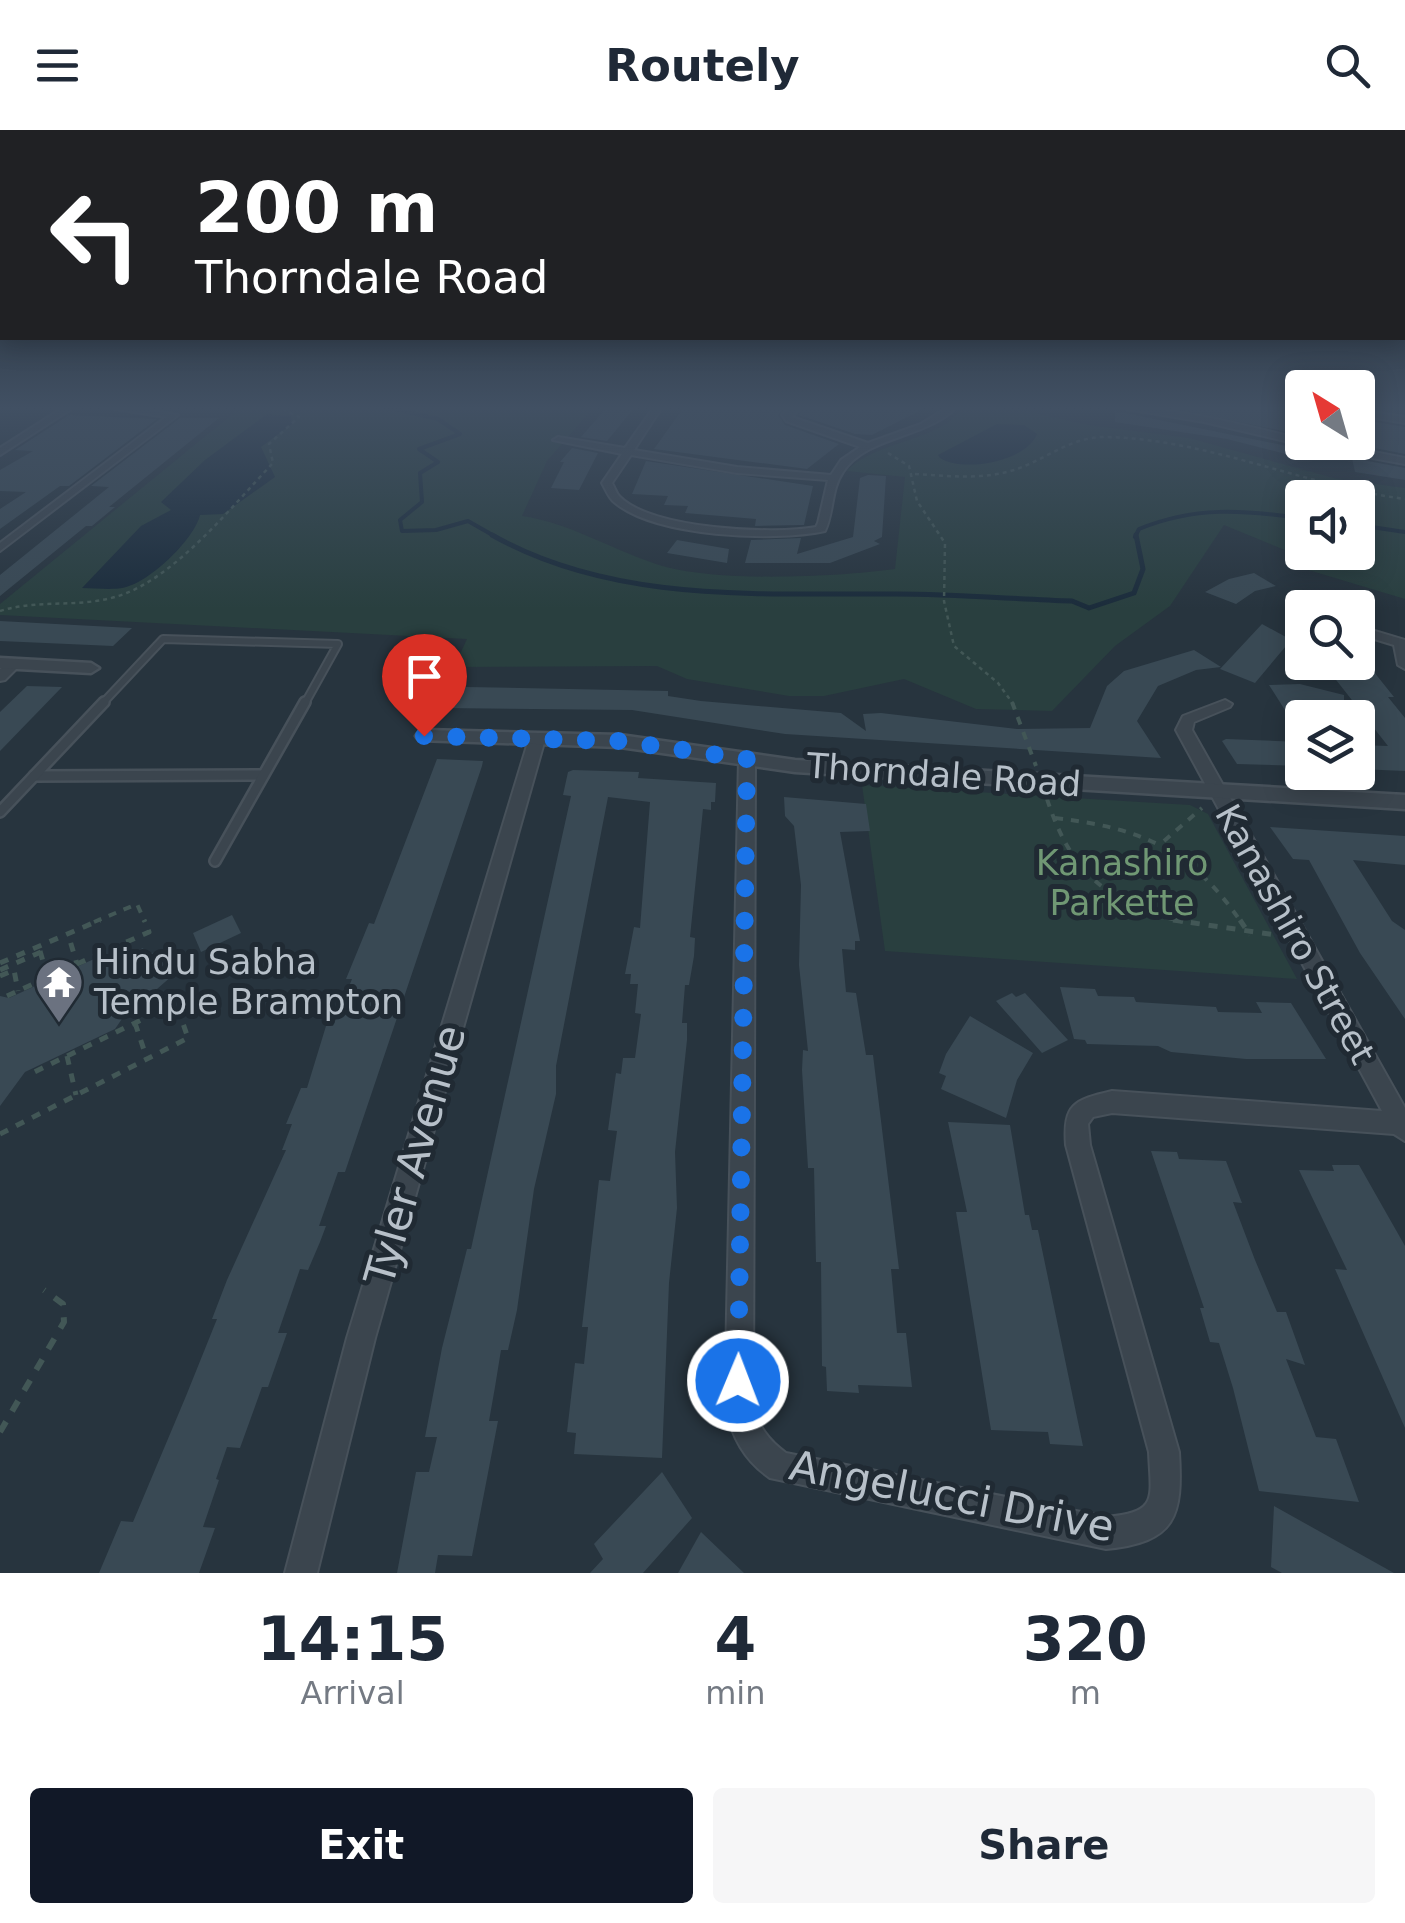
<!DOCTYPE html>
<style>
body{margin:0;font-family:"DejaVu Sans",sans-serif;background:#f6f6f7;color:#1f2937;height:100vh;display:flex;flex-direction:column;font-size:38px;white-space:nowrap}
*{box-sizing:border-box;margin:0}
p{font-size:32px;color:#747a83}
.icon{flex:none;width:55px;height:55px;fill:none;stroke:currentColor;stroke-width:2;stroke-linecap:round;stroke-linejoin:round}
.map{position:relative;height:1443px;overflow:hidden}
.drawer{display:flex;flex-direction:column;background:#fff;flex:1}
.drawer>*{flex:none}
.top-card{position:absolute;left:0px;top:0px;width:1405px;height:210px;box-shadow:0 5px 25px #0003;background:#202124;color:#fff;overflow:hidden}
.needle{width:65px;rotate:323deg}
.controls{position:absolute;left:1285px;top:240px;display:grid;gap:20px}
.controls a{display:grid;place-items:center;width:90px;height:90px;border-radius:10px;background:#fff;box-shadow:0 5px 25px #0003;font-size:50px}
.pin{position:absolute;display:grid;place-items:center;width:85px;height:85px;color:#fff;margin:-102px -42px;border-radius:50% 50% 50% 0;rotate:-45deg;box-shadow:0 0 10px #0007}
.pin .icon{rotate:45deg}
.me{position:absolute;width:110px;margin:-55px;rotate:1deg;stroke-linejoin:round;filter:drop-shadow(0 0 8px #0008)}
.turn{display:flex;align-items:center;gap:35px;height:210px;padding:0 30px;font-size:45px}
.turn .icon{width:130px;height:130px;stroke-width:2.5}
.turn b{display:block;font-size:70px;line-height:85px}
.eta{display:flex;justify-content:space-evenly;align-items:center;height:170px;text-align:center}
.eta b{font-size:60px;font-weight:800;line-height:70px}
.button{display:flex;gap:20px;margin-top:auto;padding:20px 30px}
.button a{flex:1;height:115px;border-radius:10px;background:#111827;color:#fff;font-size:40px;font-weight:800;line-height:115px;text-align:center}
.button a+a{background:#f6f6f7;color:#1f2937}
header{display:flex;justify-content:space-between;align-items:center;height:130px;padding:0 30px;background:#fff;font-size:45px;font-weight:800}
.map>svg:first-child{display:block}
.green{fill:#293f3f;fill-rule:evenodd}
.water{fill:#1b2c3b}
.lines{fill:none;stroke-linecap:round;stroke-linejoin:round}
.stream-far1{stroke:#1b2c3b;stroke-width:4}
.stream{stroke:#1b2c3b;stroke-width:5}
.building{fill:#394954}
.service-far1-casing{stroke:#47515a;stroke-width:10}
.service-casing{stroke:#47515a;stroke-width:14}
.minor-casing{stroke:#47515a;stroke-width:4}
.tertiary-casing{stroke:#47515a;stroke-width:5}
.path-far3{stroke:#425756;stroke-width:2.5;stroke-dasharray:4 4;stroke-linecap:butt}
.path-far2{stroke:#425756;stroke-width:4;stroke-dasharray:8 8;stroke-linecap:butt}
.path-far1{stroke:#425756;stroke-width:5;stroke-dasharray:9 9;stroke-linecap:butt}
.path{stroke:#425756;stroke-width:6;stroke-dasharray:12 12;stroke-linecap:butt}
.service-far1{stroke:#3b454e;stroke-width:6}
.service{stroke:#3b454e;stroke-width:9}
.minor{fill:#3b454e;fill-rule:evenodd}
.tertiary{fill:#3b454e;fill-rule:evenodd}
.route{stroke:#1a73e8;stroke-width:18;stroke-dasharray:0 32.4}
.labels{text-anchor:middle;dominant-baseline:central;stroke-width:10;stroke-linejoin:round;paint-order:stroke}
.street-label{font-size:35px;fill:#b7c0c9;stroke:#202a33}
.park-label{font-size:35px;fill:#709874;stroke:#202a33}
.poi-label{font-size:35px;fill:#b7c0c9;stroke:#202a33;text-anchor:start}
.near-street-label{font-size:42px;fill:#b7c0c9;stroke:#202a33}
</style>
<header><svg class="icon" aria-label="menu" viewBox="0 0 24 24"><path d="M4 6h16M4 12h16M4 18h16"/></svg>Routely<svg class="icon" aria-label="search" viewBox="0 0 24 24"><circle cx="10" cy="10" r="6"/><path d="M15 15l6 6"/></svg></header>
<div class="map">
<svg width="1405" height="1443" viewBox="0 0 1405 1443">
<rect width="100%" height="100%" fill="#27343e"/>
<g class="green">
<path d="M 241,277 L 594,277 L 547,331 L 522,386 C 572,393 617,423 666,437 C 723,452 835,447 895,439 L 905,347 L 847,341 C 875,310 945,311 961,277 L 1017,279 L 1088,295 L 1189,308 L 1337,349 L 1405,358 L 1405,469 L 1305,439 L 1292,423 L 1224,395 L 1170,476 L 1115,516 L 1052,581 L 976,579 L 904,549 L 824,566 L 789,566 L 687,549 L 657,536 L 454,537 L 467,509 L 0,485 L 0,474 ZM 1302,368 L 1358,368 L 1358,422 L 1302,422 Z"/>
<path d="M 862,655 L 1190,675 L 1208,684 L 1297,849 L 885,821 Z"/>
</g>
<g class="water">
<path d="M 267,284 L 291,286 L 292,294 L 261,317 L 275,347 L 223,384 L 200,385 C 194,410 148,454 122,458 C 110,460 95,458 82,458 L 141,396 L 171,380 L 161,372 L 205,330 Z"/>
<path d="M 997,294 L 1024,295 L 1037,304 C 1027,331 963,343 940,328 L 938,325 Z"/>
</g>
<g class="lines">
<g class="stream-far1">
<path d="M 386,277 L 438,289 L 460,304 L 419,319 L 438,332 L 420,343 L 422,372 L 400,390 L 402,401 L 436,400 L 468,391 L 496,407"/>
<path d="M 1358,395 L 1405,402"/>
<path d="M 1135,407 L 1139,399 C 1195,376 1243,380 1302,388"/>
</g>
<path class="stream" d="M 492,405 C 614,474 760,463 896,464 C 954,464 1013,469 1072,471 L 1089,478 L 1134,463 L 1143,439 L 1136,405"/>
</g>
<g class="building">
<path d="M 607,277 L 635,277 L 607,311 L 581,307 Z"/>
<path d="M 684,277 L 785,277 L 778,285 L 785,295 L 839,314 L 807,339 L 654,319 Z"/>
<path d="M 805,277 L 927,277 L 872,305 L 855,304 L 799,285 Z"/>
<path d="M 1168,277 L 1290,278 L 1302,281 L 1302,305 Z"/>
<path d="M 1115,281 L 1302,319 L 1302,328 L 1227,309 L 1115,292 Z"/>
<path d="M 69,285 L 157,289 L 69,356 L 60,356 L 0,399 L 0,379 L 26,362 L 0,361 L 0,340 L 33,321 L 15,320 Z"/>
<path d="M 180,288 L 219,288 L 109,377 L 115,377 L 92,396 L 86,396 L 0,466 L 0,445 L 109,357 L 91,356 Z"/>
<path d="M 1358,289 L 1405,297 L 1405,324 L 1349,313 L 1358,312 Z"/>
<path d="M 572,318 L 598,323 L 579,360 L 551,358 L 564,332 L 560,332 Z"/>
<path d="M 1352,328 L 1405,338 L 1405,350 L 1355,342 Z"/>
<path d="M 646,331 L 813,356 L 804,395 L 755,396 L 756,389 L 685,383 L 688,376 L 664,375 L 668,366 L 632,364 Z"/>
<path d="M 868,345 L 886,346 L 882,407 L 874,411 L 880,414 L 830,433 L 745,433 L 751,410 L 801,408 L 797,424 L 853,407 L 860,348 Z"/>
<path d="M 677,410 L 729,419 L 727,433 L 667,423 Z"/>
<path d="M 1254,443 L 1276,456 L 1255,461 L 1236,474 L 1205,462 L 1229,449 Z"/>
<path d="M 0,491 L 56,494 L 132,498 L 113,516 L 0,511 Z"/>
<path d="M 1262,494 L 1295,512 L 1286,516 L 1255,553 L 1220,539 Z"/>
<path d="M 1194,520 L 1221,537 L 1196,540 L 1158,556 L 1137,591 L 1161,628 L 785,604 L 632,580 L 442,578 L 450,556 L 464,552 L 466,557 L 668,561 L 668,566 L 701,571 L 841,583 L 866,601 L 863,584 L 881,583 L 1017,599 L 1090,598 L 1107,556 L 1124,541 Z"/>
<path d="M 1322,532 L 1366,532 L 1394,567 L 1388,567 L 1405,588 L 1405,641 L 1358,639 L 1358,615 L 1388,616 Z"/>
<path d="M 1300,554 L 1344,565 L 1344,573 L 1318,574 L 1327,588 L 1302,588 L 1302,607 L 1269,555 Z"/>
<path d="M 27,556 L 62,557 L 0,621 L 0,582 Z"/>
<path d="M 1226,609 L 1302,612 L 1302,636 L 1237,634 L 1222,611 Z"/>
<path d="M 437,629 L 483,631 L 482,636 L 345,1042 L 338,1042 L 319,1096 L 326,1096 L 320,1112 L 308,1140 L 300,1139 L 278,1203 L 287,1203 L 268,1257 L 262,1257 L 240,1318 L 227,1317 L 216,1349 L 219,1350 L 203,1397 L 215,1398 L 199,1443 L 99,1443 L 121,1391 L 133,1392 L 186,1266 L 217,1189 L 212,1189 L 227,1150 L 286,1020 L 282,1020 L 292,994 L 286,994 L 301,958 L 307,958 L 326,896 L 333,896 L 352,849 L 346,849 L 369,793 L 374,794 Z"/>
<path d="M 573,640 L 639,642 L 638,648 L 716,653 L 715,672 L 711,672 L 711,680 L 703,679 L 690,807 L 695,808 L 694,826 L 689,855 L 685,855 L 682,893 L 687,893 L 687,910 L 675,1022 L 677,1078 L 669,1153 L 662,1328 L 574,1324 L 576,1303 L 567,1302 L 575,1233 L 584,1234 L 588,1197 L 582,1197 L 599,1050 L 610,1051 L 617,1001 L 608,1000 L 616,943 L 621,944 L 623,928 L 635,928 L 641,884 L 635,883 L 638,854 L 630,854 L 631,844 L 625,844 L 634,797 L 640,798 L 650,672 L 608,667 L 556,936 L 556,964 L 534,1059 L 517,1180 L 508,1220 L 501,1220 L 495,1257 L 489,1291 L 498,1291 L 472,1426 L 438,1425 L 435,1443 L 397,1443 L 416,1342 L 429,1342 L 437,1307 L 425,1307 L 442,1218 L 467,1119 L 471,1119 L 571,666 L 563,665 L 568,642 Z"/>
<path d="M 784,667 L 866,674 L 870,701 L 840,702 L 860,811 L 855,811 L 855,820 L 842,819 L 846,862 L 856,863 L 866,925 L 873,925 L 899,1139 L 891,1139 L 897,1203 L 906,1203 L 912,1257 L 858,1255 L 859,1263 L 827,1261 L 826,1237 L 822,1236 L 821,1132 L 816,1132 L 814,1038 L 808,1038 L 802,940 L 803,920 L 808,921 L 799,835 L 801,755 L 794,696 L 785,686 Z"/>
<path d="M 1270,697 L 1405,706 L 1405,735 L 1353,730 L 1392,791 L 1405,800 L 1405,889 L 1360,823 L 1309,730 L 1293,729 Z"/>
<path d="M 232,785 L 241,803 L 201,822 L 193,803 Z"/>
<path d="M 143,818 L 145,824 L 164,821 L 173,845 L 157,859 L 159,865 L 128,880 L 115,899 L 25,942 L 0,976 L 0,866 L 9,868 L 94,829 L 112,832 Z"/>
<path d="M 1060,857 L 1095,859 L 1098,866 L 1134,867 L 1136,872 L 1216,877 L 1218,882 L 1262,883 L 1256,872 L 1291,873 L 1326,929 L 1246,929 L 1171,922 L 1158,916 L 1087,914 L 1085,910 L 1074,909 Z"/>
<path d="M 1012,863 L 1016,867 L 1025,863 L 1068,910 L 1042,923 L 996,871 Z"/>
<path d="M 970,886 L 1033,923 L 1017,950 L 1006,988 L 941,959 L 946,946 L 939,943 L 946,924 Z"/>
<path d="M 948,992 L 1010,995 L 1025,1085 L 1029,1085 L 1032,1100 L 1038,1100 L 1083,1316 L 1050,1314 L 1048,1302 L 991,1300 L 956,1082 L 967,1082 Z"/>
<path d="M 1151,1021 L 1177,1022 L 1179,1029 L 1226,1031 L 1242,1073 L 1233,1072 L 1255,1130 L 1277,1182 L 1286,1182 L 1305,1235 L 1286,1229 L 1316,1307 L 1336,1309 L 1359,1372 L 1259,1361 L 1233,1258 L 1219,1213 L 1210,1212 L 1200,1178 L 1204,1178 Z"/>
<path d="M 1332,1035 L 1359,1035 L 1405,1116 L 1405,1298 L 1335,1139 L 1347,1140 L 1299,1040 L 1334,1041 Z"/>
<path d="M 662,1342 L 692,1388 L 643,1443 L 590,1443 L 603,1429 L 594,1414 Z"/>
<path d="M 1274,1376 L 1394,1443 L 1282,1443 L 1271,1437 Z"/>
<path d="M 701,1402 L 744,1443 L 678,1443 Z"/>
</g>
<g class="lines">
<g class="service-far1-casing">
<path id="service-far1" d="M 101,575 L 163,509 L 338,514 L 304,575"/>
</g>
<g class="service-casing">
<g id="service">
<path d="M 34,646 L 263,645"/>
<path d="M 0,682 L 104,572"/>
<path d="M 215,731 L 305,572"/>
</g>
</g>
<g class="minor-casing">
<g id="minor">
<path d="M 64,277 L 74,277 L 0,325 L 0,318 Z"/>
<path d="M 103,277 L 129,277 L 178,285 L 0,421 L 0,413 L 166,287 Z"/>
<path d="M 654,277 L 662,277 L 634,320 L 737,337 L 831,345 L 841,330 L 860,317 L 786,291 L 782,285 L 791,277 L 801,277 L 792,287 L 868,313 L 921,294 L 948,277 L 957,277 C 925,309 866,306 843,342 C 831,359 834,382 825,401 C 774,412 655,407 614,372 C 609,368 606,360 602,353 L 622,324 L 553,310 L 558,307 L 625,318 ZM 631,325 L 737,343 L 828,350 L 818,393 L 816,397 C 774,405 651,399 620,367 C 616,363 615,358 612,353 Z"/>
<path d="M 1115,277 C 1178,277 1241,295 1302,309 L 1302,312 L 1322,312 L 1405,328 L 1405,334 L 1302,315 L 1204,292 Z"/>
<path d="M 1358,280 L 1405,287 L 1405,293 L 1358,285 Z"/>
<path d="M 1296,480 L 1302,482 L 1302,490 L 1290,484 Z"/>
<path d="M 1358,496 L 1405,510 L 1405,539 L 1398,535 L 1394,515 L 1358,504 Z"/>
<path d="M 14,530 L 21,534 L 5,550 L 0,551 L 0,539 Z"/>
<path d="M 1225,570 L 1232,574 L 1230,577 L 1194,592 L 1192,600 L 1405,978 L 1405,1011 L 1394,1004 L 1112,983 L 1093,987 L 1088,994 L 1090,1015 L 1179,1322 C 1183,1387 1176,1412 1106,1419 L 770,1348 C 744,1330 732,1307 725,1276 L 739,629 L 747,624 L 755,629 L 753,1276 C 759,1297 768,1310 786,1323 L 1106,1387 C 1159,1382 1151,1369 1149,1322 L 1066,1015 C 1063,974 1074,970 1112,961 L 1382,981 L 1176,600 L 1183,586 Z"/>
<path d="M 537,604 L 545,609 L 375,1208 L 317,1443 L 285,1443 L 347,1208 L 529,609 Z"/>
</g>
</g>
<g class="tertiary-casing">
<g id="tertiary">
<path d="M 0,528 L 91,533 L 99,538 L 91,543 L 0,538 Z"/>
<path d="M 425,600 L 620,605 L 795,630 L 1405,665 L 1405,679 L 795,642 L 620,617 L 419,610 L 416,606 L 419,602 Z"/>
</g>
</g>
<g class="path-far3">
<path d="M 888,323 L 909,336 L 917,371 L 945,413 L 944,471 L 954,516 L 998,553 L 1014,575"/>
<path d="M 915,344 C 948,346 982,350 1014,340 C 1045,330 1072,306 1106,307 C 1208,309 1305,356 1405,369"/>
<path d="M 0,481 C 38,469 77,478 115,467 C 173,451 232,376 273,333 L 269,314 L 299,287 L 279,277"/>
</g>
<g class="path-far2">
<path d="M 1012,572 L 1036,636"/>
<path d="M 1047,669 C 1071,743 1107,773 1183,792"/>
<path d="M 1055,688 C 1142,698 1191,719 1241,792"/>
<path d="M 1164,711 L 1202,678"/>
<path d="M 94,792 L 137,774 L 145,792"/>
</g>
<g class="path-far1">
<path d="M 1173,790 L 1276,805"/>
<path d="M 1240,790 L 1250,805"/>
<path d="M 40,821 L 47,845"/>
<path d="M 0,833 L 100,790"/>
<path d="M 77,834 L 149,802 L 144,790"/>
<path d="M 0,840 L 41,822"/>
<path d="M 0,846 L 14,840 L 18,861"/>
<path d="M 7,866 L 77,834 L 68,804"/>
<path d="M 135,893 L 147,929"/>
<path d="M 67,926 L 76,965"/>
<path d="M 0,1004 L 188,908 L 176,873 L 28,945"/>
</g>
<path class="path" d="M 0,1302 L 64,1192 L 63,1174 L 44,1160"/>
<use href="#service-far1" class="service-far1"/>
<use href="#service" class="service"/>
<use href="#minor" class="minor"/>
<use href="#tertiary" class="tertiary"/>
</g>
<linearGradient id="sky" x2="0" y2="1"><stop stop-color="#151d22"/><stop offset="0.58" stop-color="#415063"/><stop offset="1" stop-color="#415063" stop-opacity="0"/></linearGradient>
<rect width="1405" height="479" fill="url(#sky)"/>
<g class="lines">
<path class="route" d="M 424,606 L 620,611 L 747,629 L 738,1251"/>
</g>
<defs>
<g id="temple-pin" transform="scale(2.5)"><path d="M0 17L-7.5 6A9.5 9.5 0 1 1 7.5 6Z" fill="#6b7280" stroke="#202a33"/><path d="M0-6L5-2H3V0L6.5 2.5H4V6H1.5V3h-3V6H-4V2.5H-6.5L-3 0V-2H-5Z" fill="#fff"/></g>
</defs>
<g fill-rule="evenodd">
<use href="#temple-pin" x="59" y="852"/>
</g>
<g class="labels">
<g class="street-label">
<text transform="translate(944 645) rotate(4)">Thorndale Road</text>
<text transform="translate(1295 804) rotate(61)">Kanashiro Street</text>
</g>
<g class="park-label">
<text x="1122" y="733">Kanashiro<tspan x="1122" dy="40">Parkette</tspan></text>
</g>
<g class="poi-label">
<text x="94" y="832">Hindu Sabha<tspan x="94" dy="40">Temple Brampton</tspan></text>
</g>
<g class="near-street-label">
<text transform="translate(415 1025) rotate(-74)">Tyler Avenue</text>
<text transform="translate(952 1366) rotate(11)">Angelucci Drive</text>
</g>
</g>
</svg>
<div class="controls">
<a><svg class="needle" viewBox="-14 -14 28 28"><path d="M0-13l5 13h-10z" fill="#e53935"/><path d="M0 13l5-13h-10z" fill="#747a83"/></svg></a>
<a><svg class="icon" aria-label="sound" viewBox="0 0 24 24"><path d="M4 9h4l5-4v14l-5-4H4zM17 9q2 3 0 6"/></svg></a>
<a><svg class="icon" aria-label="search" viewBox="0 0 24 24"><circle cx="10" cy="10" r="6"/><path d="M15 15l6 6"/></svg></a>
<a><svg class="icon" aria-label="layers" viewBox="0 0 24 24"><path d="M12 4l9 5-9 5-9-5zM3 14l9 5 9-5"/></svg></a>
</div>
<div class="pin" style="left:424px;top:606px;background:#d93025"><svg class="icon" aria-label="arrive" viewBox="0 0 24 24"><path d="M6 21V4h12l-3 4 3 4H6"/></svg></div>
<svg class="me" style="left:738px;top:1251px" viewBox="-20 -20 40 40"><circle r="17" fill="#1a73e8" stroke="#fff" stroke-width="3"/><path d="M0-11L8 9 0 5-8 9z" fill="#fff"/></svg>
<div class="top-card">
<div class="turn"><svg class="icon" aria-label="left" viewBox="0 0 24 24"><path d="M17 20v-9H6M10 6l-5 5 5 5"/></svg><div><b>200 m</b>Thorndale Road</div></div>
</div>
</div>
<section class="drawer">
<div class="eta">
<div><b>14:15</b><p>Arrival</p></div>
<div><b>4</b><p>min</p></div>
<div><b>320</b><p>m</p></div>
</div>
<div class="button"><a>Exit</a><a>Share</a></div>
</section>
